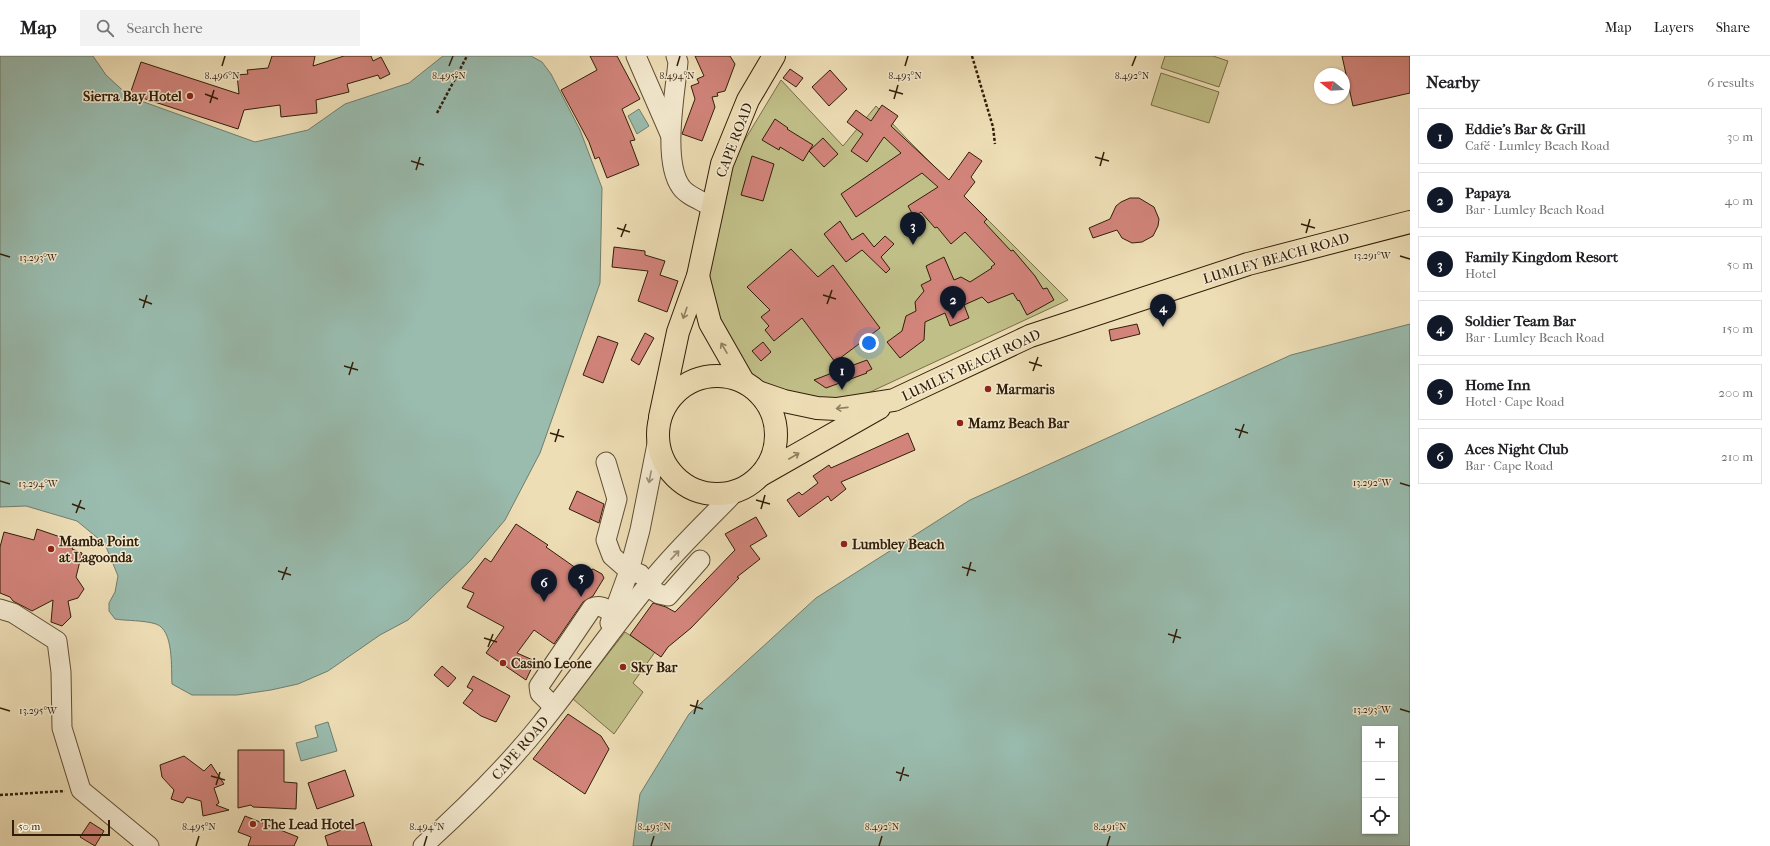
<!DOCTYPE html>
<html lang="en">
<head>
<meta charset="utf-8">
<style>
	:root { --surface:#fff; --page:#f2f2f2; --text:#202124; --muted:#757577; --line:#e0e0e0; --accent:#111827 }
	body { margin:0; font-family:"IM FELL French Canon",serif; background:var(--page); color:var(--text) }
	.controls { position:absolute; right:12px; bottom:12px; display:grid; overflow:hidden; border-radius:0px; box-shadow:0 1px 3px #0004 }
	.controls button { width:36px; height:36px; display:grid; place-items:center; padding:0; border:0; border-bottom:1px solid var(--line); background:var(--surface); color:var(--text); font:20px sans-serif }
	.compass { position:absolute; left:1314px; top:12px; width:36px; height:36px; border-radius:50%; background:var(--surface); box-shadow:0 1px 3px #0004; rotate:288deg }
	.scale { position:absolute; left:12px; bottom:10px; width:98px; box-sizing:border-box; padding-left:4px; border:2px solid #321e08; border-top:0; font-size:11px; line-height:14px; white-space:nowrap; color:#321e08; -webkit-text-stroke:3px #f4ead0; paint-order:stroke }
	.you { position:absolute; left:869px; top:287px; width:14px; height:14px; margin:-10px; border:3px solid #fff; border-radius:50%; background:#1a73e8; box-shadow:0 0 0 6px #1a73e833 }
	.badge { display:grid; place-items:center; width:26px; height:26px; border-radius:50%; background:var(--accent); color:#fff; font-size:13px; font-weight:700 }
	.pin { position:absolute; translate:-50% -33px; filter:drop-shadow(0 1px 2px #0008) }
	.pin::after { content:''; position:absolute; top:21px; width:14px; height:12px; background:inherit; clip-path:polygon(0 0,100% 0,50% 100%) }
	.list { margin:0; padding:0; list-style:none }
	h2 { display:flex; justify-content:space-between; align-items:center; height:52px; margin:0; padding:0 16px; font-size:17px }
	h2 small { font-size:13px; font-weight:400; color:var(--muted) }
	.list li { display:grid; grid-template-columns:26px 1fr auto; gap:12px; align-items:center; box-sizing:border-box; height:56px; margin:0 8px 8px; padding:0 8px; border:1px solid var(--line); border-radius:0px }
	.list b { display:block; font-size:15px; white-space:nowrap }
	.list p { margin:0; font-size:13px; white-space:nowrap; color:var(--muted) }
	.list em { font-size:13px; font-style:normal; color:var(--muted) }
	.icon { flex:none; width:22px; height:22px; fill:none; stroke:currentColor; stroke-width:2; stroke-linecap:round; stroke-linejoin:round }
	.map { position:relative; flex:none; width:1410px; height:790px; overflow:hidden }
	header { display:flex; align-items:center; gap:24px; box-sizing:border-box; height:56px; padding:0 20px; background:var(--surface); border-bottom:1px solid var(--line) }
	header strong { font-size:19px }
	nav { display:flex; gap:22px; margin-inline-start:auto; font-size:14px }
	.search { width:280px; height:36px; background:var(--page); display:flex; align-items:center; gap:10px; box-sizing:border-box; padding:0 14px; border-radius:0px; color:var(--muted); font-size:15px }
	main { display:flex }
	aside { flex:1; background:var(--surface) }
	.map>svg:first-child { display:block }
	.green { fill:#c1bf88; stroke:#7a6e48 }
	.water { fill:#99bcaf; stroke:#707d6c; fill-rule:evenodd }
	.building { fill:#d2847b; stroke:#321e08 }
	.lines { fill:none; stroke-linecap:round; stroke-linejoin:round }
	.minor-casing { stroke:#614e34; stroke-width:21 }
	.major-casing { stroke:#321e08; stroke-width:24 }
	.path { stroke:#321e08; stroke-width:2.5; stroke-dasharray:3 2; stroke-linecap:butt }
	.minor { stroke:#f4ead0; stroke-width:19 }
	.major { stroke:#eedeb6; stroke-width:22 }
	.oneway { stroke:#907e5f }
	.oneway2 { stroke:#9d8e76 }
	.ticks { fill:none; stroke:#321e08; stroke-width:1.5 }
	.poi-dot { fill:#8f2418; stroke:#f4ead0; stroke-width:1.5 }
	.labels { text-anchor:middle; stroke-width:3; stroke-linejoin:round; paint-order:stroke }
	.poi-label { font-size:14px; font-weight:bold; fill:#321e08; stroke:#f4ead0; text-anchor:start }
	.street-label { font-size:14px; fill:#321e08; stroke:#f4ead0 }
	.ticks-label { font-size:10px; text-anchor:middle; fill:#321e08; stroke:#f4ead0; stroke-width:3; stroke-linejoin:round; paint-order:stroke }
</style>
</head>
<body>
<header>
<strong>Map</strong>
<div class="search"><svg class="icon" aria-label="search" viewBox="0 0 24 24"><circle cx="10" cy="10" r="6"/><path d="M15 15l6 6"/></svg>Search here</div>
<nav><a>Map</a><a>Layers</a><a>Share</a></nav>
</header>
<main>
<div class="map">
<svg width="1410" height="790" viewBox="0 0 1410 790">
	<rect width="100%" height="100%" fill="#eedeb6"/>
	<filter id="stains"><feTurbulence type="fractalNoise" baseFrequency=".005" numOctaves="4"/><feColorMatrix values="0 0 0 0 .2 0 0 0 0 .09 0 0 0 0 .02 0 0 0 .5 -.17"/></filter>
	<radialGradient id="worn" r=".72"><stop offset=".6" stop-color="#630" stop-opacity="0"/><stop offset="1" stop-color="#630" stop-opacity=".3"/></radialGradient>
	<g class="green">
		<path d="M1165 0H1213L1228 5 1219 31 1161 12Z"/>
		<path d="M1161 17 1219 36 1209 67 1151 49Z"/>
		<path d="M781 24 843 90 876 50 907 83 1068 244 825 357 750 326 711 262 705 199 726 115Z"/>
		<path d="M625 576 655 596 633 627 643 636 614 678 573 643Z"/>
	</g>
	<g class="water">
		<path d="M0 0H93L106 19 130 41 255 86 308 74 345 48 409 27 443 0H531L542 6 551 18 580 74 602 132 600 227 540 397 505 464 471 504 408 564 380 579 328 615 298 628 271 634 237 639H192L172 628C171 612 174 574 156 568 143 564 128 565 115 563L109 555V547L115 536 118 520 105 488 77 465 26 450 0 451Z"/>
		<path d="M639 53 649 70 637 78 628 60Z"/>
		<path d="M1410 268V790H633L640 738 689 658 816 542 970 444 1291 299ZM1365 673H1395V775H1365Z"/>
		<path d="M328 666 337 695 301 705 296 687 318 681 315 670Z"/>
	</g>
	<g class="building">
		<path d="M272 0H315L313 10 344 0H371L373 5 381 1 390 18 380 23 378 19 347 28 349 36 316 44 317 57 281 61 280 49 244 54 238 73 130 38 141 6 239 38 237 19 248 18 247 14 268 12Z"/>
		<path d="M590 0H617L640 43 622 53 635 84 630 85 639 109 607 122 599 101 595 103 589 86 561 34 597 14Z"/>
		<path d="M695 0H730L735 8 725 35 717 37 718 40 712 41 715 51 702 85 682 78 695 43 691 30 699 27 697 23 704 20Z"/>
		<path d="M1342 0H1410V37L1353 50Z"/>
		<path d="M790 13 803 22 796 31 783 22Z"/>
		<path d="M830 14 847 33 829 50 812 31Z"/>
		<path d="M882 49 898 60 891 70 949 124 969 96 982 105 971 121 975 126 964 140 987 163 984 166 1011 195 1013 194 1035 220 1043 233 1047 232 1054 244 1027 259 1019 244 1018 245 1013 237 988 247 982 241 964 249 969 262 950 270 945 257 925 266 924 284 900 302 887 286 902 275 906 260 916 255 915 246 924 235 921 229 931 224 926 210 944 201 954 224 961 221 970 226 992 212 991 211 995 208 965 176 951 188 937 171 935 172 921 156 914 161 908 150 938 131 922 117 856 161 841 138 901 97 884 81 867 106 851 95 863 78 847 66 856 54 871 65Z"/>
		<path d="M775 63 788 72 787 73 813 89 809 95 823 82 838 98 824 111 809 95 803 105 780 91 779 94 762 84Z"/>
		<path d="M752 100 774 108 763 145 741 139Z"/>
		<path d="M1130 142H1139L1154 151 1159 163 1158 170 1153 180 1142 186 1132 187 1122 182 1117 174 1093 182 1089 172 1110 163 1116 150 1121 146Z"/>
		<path d="M840 165 852 184 863 177 874 191 885 180 894 188 881 201 890 213 886 217 862 194 846 206 824 178Z"/>
		<path d="M614 191 645 195V199L665 205 660 219 678 225 667 256 638 245 648 215 612 211Z"/>
		<path d="M791 193 818 221 833 209 880 272 835 306 802 262 774 285 765 274 769 270 761 261 770 254 747 231Z"/>
		<path d="M1137 268 1140 278 1111 285 1109 274Z"/>
		<path d="M645 277 654 282 639 309 631 304Z"/>
		<path d="M598 280 618 287 603 327 583 319Z"/>
		<path d="M763 286 771 296 761 305 752 295Z"/>
		<path d="M867 304 872 313 866 316 867 317 826 332 814 324 832 317 842 316 840 314Z"/>
		<path d="M908 377 915 394 841 426 846 433 831 445 828 440 799 461 787 444 799 436 802 439 818 427 813 420 829 409 831 412Z"/>
		<path d="M577 435 604 448 599 467 569 453Z"/>
		<path d="M756 461 767 480 750 490 760 503 737 521 739 522 691 572 668 591 661 601 630 579 653 547 666 551 675 556 735 494 725 478Z"/>
		<path d="M516 468 548 489 546 491 583 517 593 513 602 518 604 522 593 540 583 546 554 588 534 574 517 597 535 605 526 624 486 597 504 571 467 551 474 537 462 532 485 502 491 506Z"/>
		<path d="M37 473 75 486 72 493 82 497 76 521 84 533 78 542 68 545 71 561 62 570 51 566 53 544 32 555 13 545 10 541 0 537V491L4 476 34 484Z"/>
		<path d="M442 610 456 622 448 631 434 619Z"/>
		<path d="M473 620 510 640 496 666 481 660 463 647 473 634 467 631Z"/>
		<path d="M568 658 601 680 609 693 585 738 533 703Z"/>
		<path d="M238 694H284V726L297 727 296 753 253 751 251 749 238 752Z"/>
		<path d="M184 700 204 715 211 708 224 728 214 732 219 747 216 749 229 754 203 760 201 745 187 741 183 747 171 743 174 734 162 721 160 709Z"/>
		<path d="M345 714 354 740 317 753 308 727Z"/>
		<path d="M245 760 298 781 294 790H248L251 781 238 776Z"/>
		<path d="M90 766 104 775 95 790 80 781Z"/>
		<path d="M364 766 372 790H328L325 780Z"/>
	</g>
	<g class="lines">
		<g class="minor-casing">
			<g id="minor">
				<path d="M636 0 670 78"/>
				<path d="M676 0 678 6C675 38 662 105 681 131 687 140 703 145 712 151"/>
				<path d="M606 406 617 443 606 484 612 500 629 515 640 518"/>
				<path d="M647 530 659 538 668 540 700 504"/>
				<path d="M0 553 13 557 57 585 61 616 62 672 81 734 149 790"/>
				<path d="M610 567 629 515 640 474 658 383"/>
				<path d="M554 651 540 637 539 630 592 552C601 548 606 553 614 558"/>
				<path d="M423 790C465 752 505 713 541 668 579 621 613 571 652 524 677 493 707 465 735 436"/>
			</g>
		</g>
		<g class="major-casing">
			<g id="major">
				<path d="M698 220 710 267 743 325"/>
				<circle cx="717" cy="379" r="59"/>
				<path d="M758 336 784 345 817 352 836 353 894 344 1030 280 1248 208 1410 166"/>
				<path d="M660 361 678 276 698 220 722 108 748 44 774 0"/>
				<path d="M761 419 879 352"/>
			</g>
		</g>
		<g class="path">
			<path d="M972 0 993 71 995 88"/>
			<path d="M437 57 467 0"/>
			<path d="M0 739 65 735"/>
		</g>
		<use href="#minor" class="minor"/>
		<use href="#major" class="major"/>
	</g>
	<defs><path id="oneway-shaft" d="M-6 0H5M1.5-3L5.5 0L1.5 3" fill="none" stroke-width="1.6" stroke-linecap="round" stroke-linejoin="round"/></defs>
	<g class="oneway">
		<use href="#oneway-shaft" transform="translate(685 257) rotate(109)"/>
		<use href="#oneway-shaft" transform="translate(724 292) rotate(-120)"/>
		<use href="#oneway-shaft" transform="translate(842 352) rotate(174)"/>
		<use href="#oneway-shaft" transform="translate(794 400) rotate(-30)"/>
	</g>
	<g class="oneway2">
		<use href="#oneway-shaft" transform="translate(650 421) rotate(101)"/>
		<use href="#oneway-shaft" transform="translate(675 499) rotate(-47)"/>
	</g>
	<path class="ticks" d="M222 10 225 0M449 10 453 0M677 10 680 0M905 10 908 0M1132 10 1136 0M889 34 903 38M205 38 218 43M894 43 898 29M210 47 214 34M1095 101 1109 105M411 105 424 109M1100 110 1104 96M416 114 420 101M1301 168 1315 172M617 172 630 176M1306 177 1310 163M621 181 626 168M0 198 10 201M1400 200 1410 203M823 239 836 243M139 243 152 248M827 248 832 234M143 252 147 239M1029 306 1042 310M344 310 358 314M1033 315 1038 301M349 319 353 306M1235 373 1248 377M550 377 564 381M1239 382 1244 368M555 386 559 373M0 425 10 428M1400 427 1410 430M756 444 770 448M72 448 85 453M761 453 765 439M76 457 81 444M962 511 976 515M278 515 291 519M967 520 971 506M282 524 287 511M1168 578 1181 582M484 582 497 586M1173 587 1177 573M488 591 493 578M690 649 703 653M0 652 10 655M1400 653 1410 656M694 658 698 644M896 716 909 720M211 720 225 724M900 725 904 711M216 729 220 716M196 790 199 780M424 790 427 780M651 790 654 780M879 790 882 780M1107 790 1110 780"/>
	<g class="poi-dot">
		<circle cx="190" cy="40" r="4"/>
		<circle cx="988" cy="333" r="4"/>
		<circle cx="960" cy="367" r="4"/>
		<circle cx="844" cy="488" r="4"/>
		<circle cx="51" cy="493" r="4"/>
		<circle cx="503" cy="607" r="4"/>
		<circle cx="623" cy="611" r="4"/>
		<circle cx="253" cy="768" r="4"/>
	</g>
	<g class="labels">
		<g class="poi-label">
			<text x="182" y="45" text-anchor="end">Sierra Bay Hotel</text>
			<text x="996" y="338">Marmaris</text>
			<text x="968" y="372">Mamz Beach Bar</text>
			<text x="59" y="490">Mamba Point<tspan x="59" dy="16">at Lagoonda</tspan></text>
			<text x="852" y="493">Lumbley Beach</text>
			<text x="511" y="612">Casino Leone</text>
			<text x="631" y="616">Sky Bar</text>
			<text x="261" y="773">The Lead Hotel</text>
		</g>
		<g class="street-label">
			<text transform="translate(734 84) rotate(-69)" y="5">CAPE ROAD</text>
			<text transform="translate(1276 202) rotate(-16)" y="5">LUMLEY BEACH ROAD</text>
			<text transform="translate(971 309) rotate(-25)" y="5">LUMLEY BEACH ROAD</text>
			<text transform="translate(520 692) rotate(-49)" y="5">CAPE ROAD</text>
		</g>
	</g>
	<g class="ticks-label">
		<text x="222" y="23">8.496°N</text>
		<text x="449" y="23">8.495°N</text>
		<text x="677" y="23">8.494°N</text>
		<text x="905" y="23">8.493°N</text>
		<text x="1132" y="23">8.492°N</text>
		<text x="1372" y="203">13.291°W</text>
		<text x="38" y="205">13.293°W</text>
		<text x="1372" y="430">13.292°W</text>
		<text x="38" y="431">13.294°W</text>
		<text x="1372" y="657">13.293°W</text>
		<text x="38" y="658">13.295°W</text>
		<text x="199" y="774">8.495°N</text>
		<text x="427" y="774">8.494°N</text>
		<text x="654" y="774">8.493°N</text>
		<text x="882" y="774">8.492°N</text>
		<text x="1110" y="774">8.491°N</text>
	</g>
	<rect width="100%" height="100%" filter="url(#stains)"/>
	<rect width="100%" height="100%" fill="url(#worn)"/>
</svg>
<div class="controls">
<button>+</button>
<button>−</button>
<button><svg class="icon" aria-label="locate" viewBox="0 0 24 24"><circle cx="12" cy="12" r="6"/><path d="M12 2v4M12 18v4M2 12h4M18 12h4"/></svg></button>
</div>
<svg class="compass" viewBox="-18 -18 36 36"><path d="M0-13l5 13h-10z" fill="#e53935"/><path d="M0 13l5-13h-10z" fill="#757577"/></svg>
<div class="scale">50 m</div>
<div class="you"></div>
<div class="pin badge" style="left:842px;top:334px">1</div>
<div class="pin badge" style="left:953px;top:263px">2</div>
<div class="pin badge" style="left:913px;top:189px">3</div>
<div class="pin badge" style="left:1163px;top:271px">4</div>
<div class="pin badge" style="left:581px;top:541px">5</div>
<div class="pin badge" style="left:544px;top:546px">6</div>
</div>
<aside>
<h2>Nearby<small>6 results</small></h2>
<ul class="list">
<li><span class="badge">1</span><div><b>Eddie’s Bar &amp; Grill</b><p>Café · Lumley Beach Road</p></div><em>30 m</em></li>
<li><span class="badge">2</span><div><b>Papaya</b><p>Bar · Lumley Beach Road</p></div><em>40 m</em></li>
<li><span class="badge">3</span><div><b>Family Kingdom Resort</b><p>Hotel</p></div><em>50 m</em></li>
<li><span class="badge">4</span><div><b>Soldier Team Bar</b><p>Bar · Lumley Beach Road</p></div><em>150 m</em></li>
<li><span class="badge">5</span><div><b>Home Inn</b><p>Hotel · Cape Road</p></div><em>200 m</em></li>
<li><span class="badge">6</span><div><b>Aces Night Club</b><p>Bar · Cape Road</p></div><em>210 m</em></li>
</ul>
</aside>
</main>
</body>
</html>
